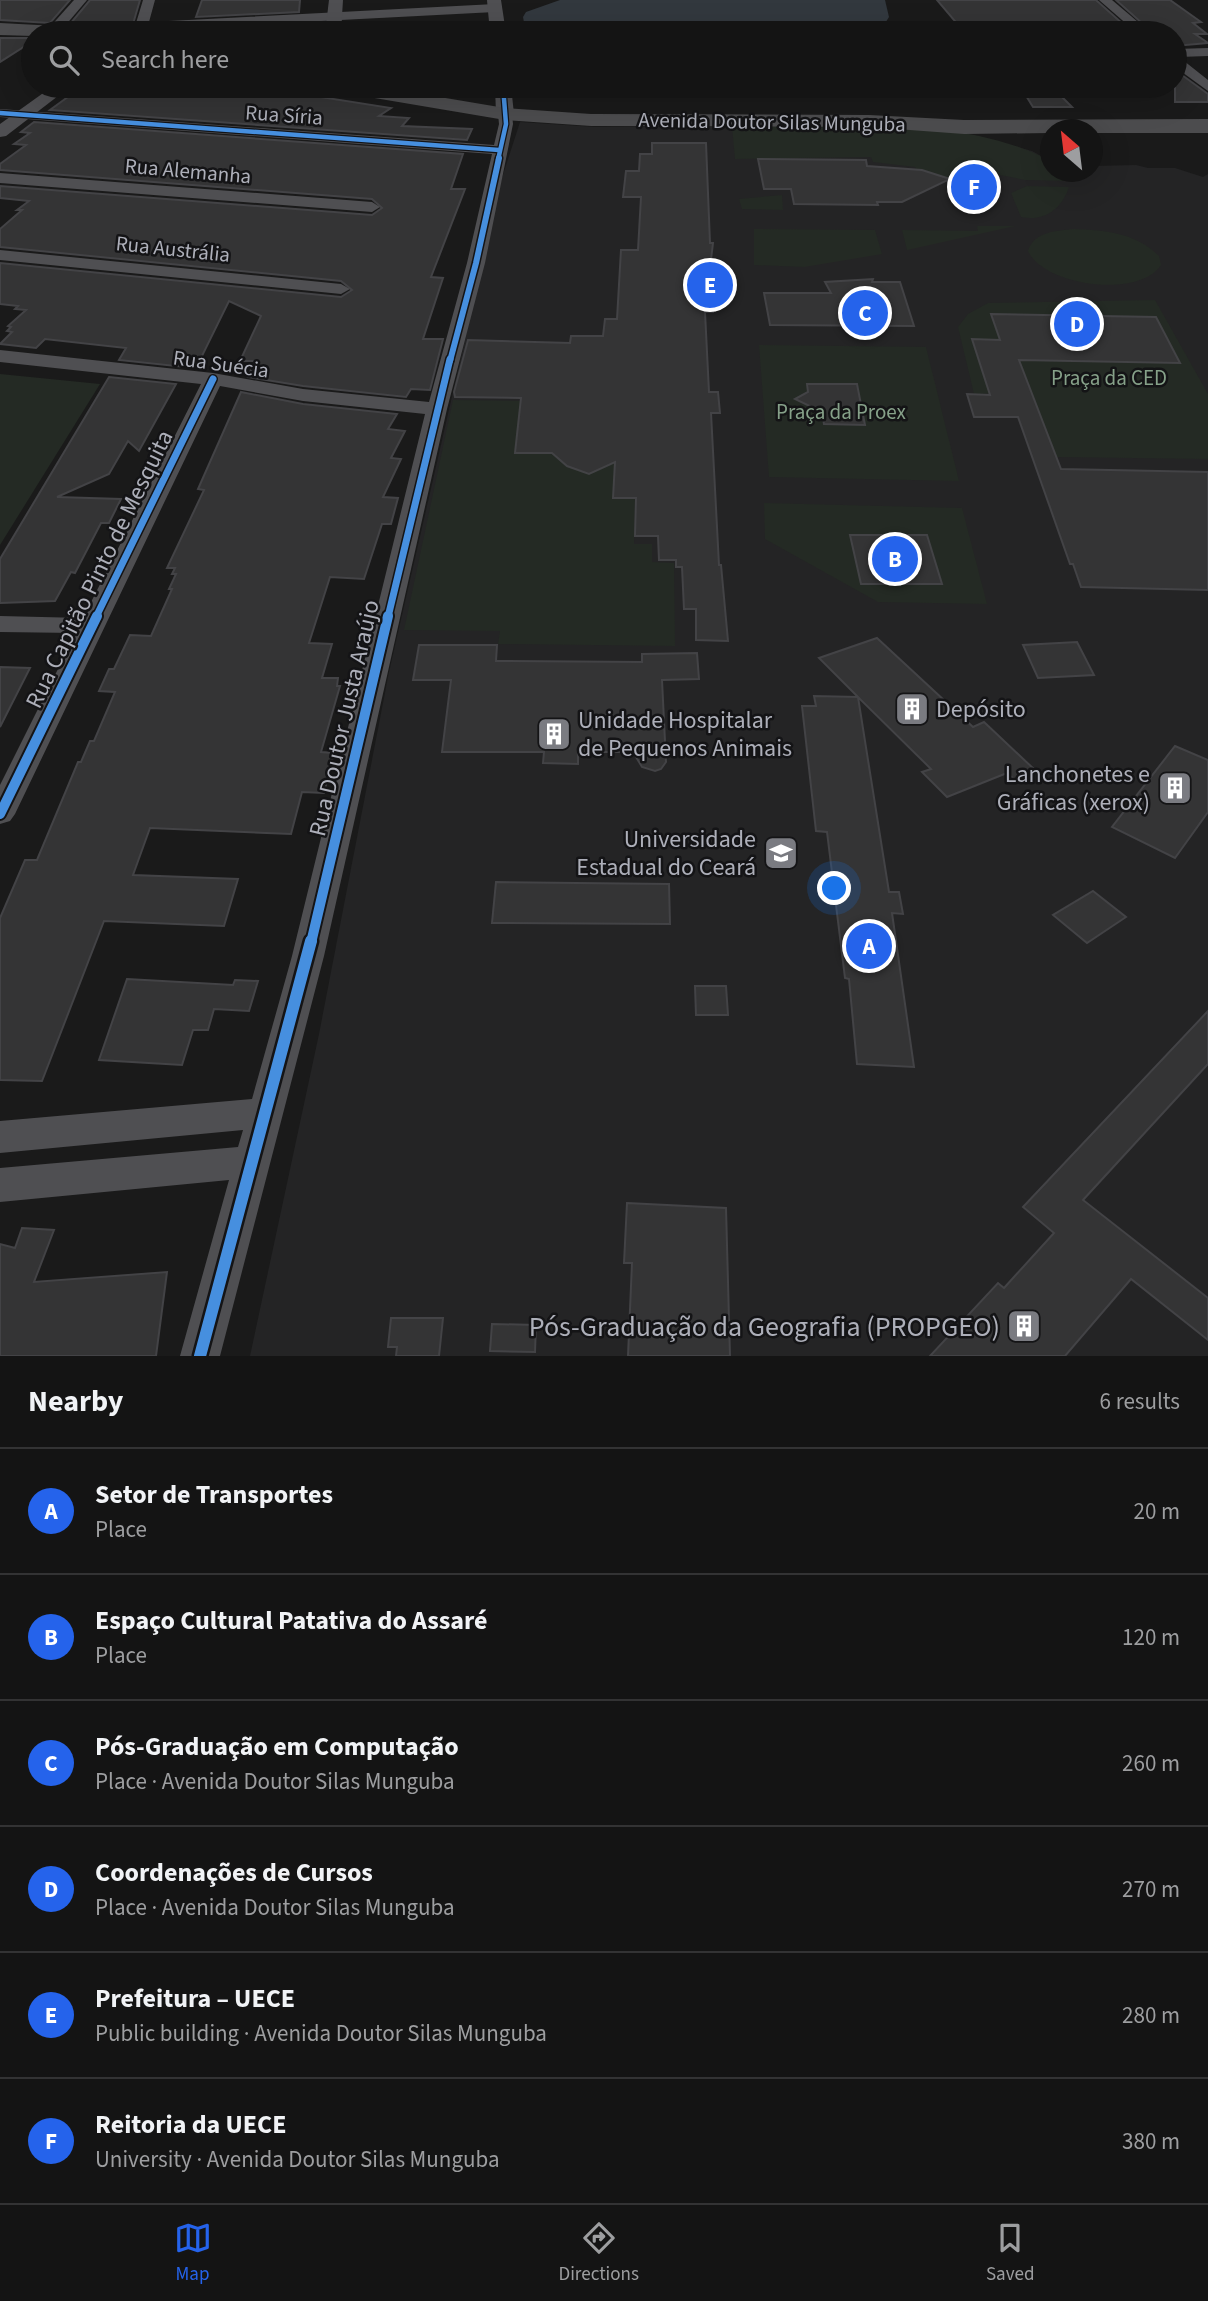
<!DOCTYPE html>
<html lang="en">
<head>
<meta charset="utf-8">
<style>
	:root { --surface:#141414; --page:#212122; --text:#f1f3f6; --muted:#9d9ea0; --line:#333334; --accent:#2563eb }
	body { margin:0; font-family:"Source Sans 3",sans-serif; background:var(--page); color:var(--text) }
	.compass { position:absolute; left:1040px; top:119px; width:63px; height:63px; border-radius:50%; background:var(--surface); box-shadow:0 7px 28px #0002; rotate:332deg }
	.you { position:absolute; left:835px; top:889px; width:24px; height:24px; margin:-18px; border:5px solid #fff; border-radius:50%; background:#1a73e8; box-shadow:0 0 0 10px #1a73e833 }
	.badge { display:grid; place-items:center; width:46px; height:46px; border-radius:50%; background:var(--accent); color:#fff; font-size:23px; font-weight:700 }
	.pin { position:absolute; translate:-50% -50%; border:4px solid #fff; box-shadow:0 2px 7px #0006 }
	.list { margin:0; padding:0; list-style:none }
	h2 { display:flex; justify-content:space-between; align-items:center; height:91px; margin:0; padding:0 28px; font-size:30px }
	h2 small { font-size:23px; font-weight:400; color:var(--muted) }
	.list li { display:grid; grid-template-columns:46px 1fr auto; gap:21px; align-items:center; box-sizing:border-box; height:126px; padding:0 28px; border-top:2px solid var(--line) }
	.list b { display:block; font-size:26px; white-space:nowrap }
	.list p { margin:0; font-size:23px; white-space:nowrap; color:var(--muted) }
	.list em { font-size:23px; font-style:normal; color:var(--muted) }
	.icon { flex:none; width:38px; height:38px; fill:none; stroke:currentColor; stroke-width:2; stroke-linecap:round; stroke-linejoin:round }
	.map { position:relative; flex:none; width:1208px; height:1356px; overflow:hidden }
	.search { position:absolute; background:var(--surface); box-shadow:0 7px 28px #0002; left:21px; right:21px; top:21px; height:77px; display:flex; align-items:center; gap:18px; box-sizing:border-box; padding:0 24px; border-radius:38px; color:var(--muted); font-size:26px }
	.sheet { height:847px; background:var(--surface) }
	nav { display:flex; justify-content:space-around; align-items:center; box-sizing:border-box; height:98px; border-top:2px solid var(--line); background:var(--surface); font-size:19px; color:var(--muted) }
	nav a { display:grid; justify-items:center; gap:4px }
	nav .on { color:var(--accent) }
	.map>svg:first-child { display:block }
	.built { fill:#242425 }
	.green { fill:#242a24 }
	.water { fill:#32383e }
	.building { fill:#343435; stroke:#434346; stroke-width:2 }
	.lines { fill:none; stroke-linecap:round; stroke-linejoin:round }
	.minor { fill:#4f4f52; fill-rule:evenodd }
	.tertiary { fill:#4f4f52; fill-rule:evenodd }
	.primary { fill:#4c4c4e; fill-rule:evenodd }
	.cycleway-far4-casing { stroke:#141416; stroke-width:7 }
	.cycleway-far3-casing { stroke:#141416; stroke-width:9 }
	.cycleway-far2-casing { stroke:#141416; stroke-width:10 }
	.cycleway-far1-casing { stroke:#141416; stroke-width:14 }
	.cycleway-casing { stroke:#141416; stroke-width:17 }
	.cycleway-far4 { stroke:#468fdf; stroke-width:4.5 }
	.cycleway-far3 { stroke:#468fdf; stroke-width:6 }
	.cycleway-far2 { stroke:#468fdf; stroke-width:7 }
	.cycleway-far1 { stroke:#468fdf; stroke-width:10 }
	.cycleway { stroke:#468fdf; stroke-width:12 }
	.labels { text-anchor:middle; stroke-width:5; stroke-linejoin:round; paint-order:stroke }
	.far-street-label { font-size:21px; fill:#adafb9; stroke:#141416 }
	.far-park-label { font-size:21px; fill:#86a189; stroke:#141416 }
	.street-label { font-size:24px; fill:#adafb9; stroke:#141416 }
	.poi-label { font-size:24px; fill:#adafb9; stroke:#141416; text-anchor:start }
	.near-poi-label { font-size:28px; fill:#adafb9; stroke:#141416; text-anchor:end }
</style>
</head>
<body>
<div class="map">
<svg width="1208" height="1356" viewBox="0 0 1208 1356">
	<rect width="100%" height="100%" fill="#1a1a1a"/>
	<path class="built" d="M520 122 595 127H853L972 135 1032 151 1050 161V172H1092L1093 166 1136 165 1148 168H1175L1203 177 1208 174V1356H250L319 1034 389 672 502 178Z"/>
	<g class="green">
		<path d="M732 127C828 126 965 114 1050 161V172H1064L1068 181 1025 180 995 174 983 175 971 182H958L918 171 915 167 873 162 871 157 735 159Z"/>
		<path d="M1027 186 1069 187C1062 209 1044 222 1021 217L1011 193Z"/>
		<path d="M782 195 783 210 742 209 739 199Z"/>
		<path d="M977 226H1015L907 250 902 230 978 231Z"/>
		<path d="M754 229 875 230 882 254 804 267 754 265Z"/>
		<path d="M1074 229C1105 230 1136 233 1159 256L1161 265C1139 299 1044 286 1028 251 1034 231 1057 231 1074 229Z"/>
		<path d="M1155 300 1208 394V459L1056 457 1032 397 1007 393 974 394 958 327 968 314 988 303Z"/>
		<path d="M759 345 926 347 959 481 769 477Z"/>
		<path d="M0 374 100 384 0 545Z"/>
		<path d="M453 400 591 402 635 489 634 544H652V562L674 563 675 646 498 644 500 631 404 630Z"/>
		<path d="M764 503 962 508 987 604 878 602 765 539Z"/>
	</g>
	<path class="water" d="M560 0H885L889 17 879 33H526L523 17 526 12Z"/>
	<g class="building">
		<path d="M0 0H70L50 23 0 20Z"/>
		<path d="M90 0H140L133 24 80 27 70 24Z"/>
		<path d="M202 0H300L299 12 196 17Z"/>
		<path d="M937 0H1096L1133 33H965Z"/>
		<path d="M1116 0H1170L1201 22 1193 23 1207 34H1195L1208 43 1175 46V33H1153Z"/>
		<path d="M297 25 295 33H191L192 30Z"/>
		<path d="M0 38H33V41L0 62Z"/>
		<path d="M1175 70 1208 94V102H1175Z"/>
		<path d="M83 86H251L391 108 379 116 409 118 402 126 472 129 467 140 50 110Z"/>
		<path d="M1020 86H1051L1072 107H1033Z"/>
		<path d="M34 122 463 154 451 189H465L431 277 443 278 423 339H443L430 390 411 389 406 397 303 386 248 377 255 361H240L261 316 229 301 200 360 189 359 185 367 119 360 126 348 45 339 36 348 0 344 12 332 7 331 11 327 8 326 26 310 15 309 18 306 0 304V263L341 297 352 290 341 281 0 247V229L22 210H17L29 201 0 198V186L372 215 382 208 372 199 0 170V164L26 145 14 144 30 133 21 132Z"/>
		<path d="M652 143H706L710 243H713L710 268 713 312H705L709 392H718L720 413H711L719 565H721L728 641 696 640V609H684L682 567H676V560H659L658 536H635L636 498H613L615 462 589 474 567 466 552 453H515L521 398 455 397 454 392 468 340 570 343 571 336H603L605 319H617L621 250H638L641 197H623L626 171H639L640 154H652Z"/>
		<path d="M758 159 866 160 867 166 922 170 950 179 902 202H877L878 205 794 204 791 189H764Z"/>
		<path d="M873 279 872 282H900L914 326 770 325 764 293H831L825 282Z"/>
		<path d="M991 314 1156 317 1180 363 1019 360 1061 469 1208 472V590L1081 587 1073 564H1070L1018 417H974L967 394 990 395 972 339 1000 340Z"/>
		<path d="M109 377 176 384 139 451 128 441 109 474 57 497 121 499 109 523H101L75 573 71 572 55 601 0 603V559Z"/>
		<path d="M807 384H857L865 425 824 424 822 412 795 399 808 392Z"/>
		<path d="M241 392 303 404 397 414 388 429 405 431 391 458 401 459 383 497 398 498 391 524H382L364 579 330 577 309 643 332 644 322 678H338L337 686H340L321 752 334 753 324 793 302 792 291 834 150 828 133 875 238 879 224 926 104 921 42 1081 0 1080V918L25 860H37L78 762H81L90 741H94L115 692 99 691 109 669H114L130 635 151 636 172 589H169L176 574H172L175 568H167L204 490 198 489Z"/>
		<path d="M850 535H927L942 584H861Z"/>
		<path d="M877 638 973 727 984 722 1036 771 1015 780 1007 773 947 797 922 772 931 769 858 697 889 892H899L903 914 892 913 914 1067 857 1064 849 979 845 978 827 832 816 831 802 706H816L814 696 858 697 819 658Z"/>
		<path d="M1077 642 1094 675 1038 678 1023 645Z"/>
		<path d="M419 645H497L496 661 642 662V654L697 653 699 679 662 680 666 762 661 769 655 771 642 767 633 752H578V764L543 763 544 752H442L451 680H413Z"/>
		<path d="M0 667 30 668 0 727Z"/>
		<path d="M1175 746 1208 760V812L1175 858 1112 827Z"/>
		<path d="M496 882 669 884 670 924 492 923Z"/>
		<path d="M1093 891 1126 917 1087 943 1053 915Z"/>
		<path d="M127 979 233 985 235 980 258 981 249 1011 214 1009 208 1030H193L182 1065 99 1060Z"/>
		<path d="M695 986H726L728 1015H696Z"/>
		<path d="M1208 1011V1064L1083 1200 1208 1298V1340L1131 1279 1065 1356H930L998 1283 1004 1288 1054 1233 1023 1207Z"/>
		<path d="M627 1203 726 1208 730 1356H628L632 1263H624Z"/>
		<path d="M22 1228 54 1230 34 1282 167 1272 156 1356H0V1244L15 1248Z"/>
		<path d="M391 1318H443L439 1356H396L397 1347H388Z"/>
		<path d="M492 1324 536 1325 535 1352 490 1351Z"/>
	</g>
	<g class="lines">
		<g class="minor">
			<path d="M74 0H87L59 33H49V28Z"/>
			<path d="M143 0H155L149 22 495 4 501 8 495 12 146 30 145 33H133Z"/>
			<path d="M1099 0H1112L1151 33H1137Z"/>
			<path d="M1208 48V56L1179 57 1208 80V91L1175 67V49Z"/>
			<path d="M0 109 494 145 499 124 498 114 505 110 512 114 513 124 485 263 447 409 324 956 220 1356H180L229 1180 0 1202V1168L238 1147 243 1130 0 1153V1121L252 1099 292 956 425 414 303 401 220 386 15 814 10 821 0 824V785L76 633 0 632V616L83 618 201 384 0 362V350L213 373 303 389 429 402 467 263 492 154 0 117Z"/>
			<path d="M0 173 372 202 380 207 372 212 0 183Z"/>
			<path d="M0 250 341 284 350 289 341 294 0 260Z"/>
		</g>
		<g class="tertiary">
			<path d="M329 0H343L341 33H325Z"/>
			<path d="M487 0H501L506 33H490Z"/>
			<path d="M53 86H71L6 136 0 137V124Z"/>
			<path d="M495 86H511L514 114 511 118H499L496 114Z"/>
		</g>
		<g class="primary">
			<path d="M0 23 76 27 85 33H33V36L0 35Z"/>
			<path d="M329 86H374L505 108 591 114 869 115 964 120 1208 119V133H1092V130H1050V133L964 134 869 127 591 126 505 120 339 92 332 90Z"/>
		</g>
		<g class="cycleway-far4-casing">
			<g id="cycleway-far4">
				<path d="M0 113 499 150"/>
				<path d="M498 160 506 124 503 86"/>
			</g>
		</g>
		<g class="cycleway-far3-casing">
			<path id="cycleway-far3" d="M450 361 476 263 499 158"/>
		</g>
		<g class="cycleway-far2-casing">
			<g id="cycleway-far2">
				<path d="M96 617 213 379"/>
				<path d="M388 617 450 359"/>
			</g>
		</g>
		<g class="cycleway-far1-casing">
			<g id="cycleway-far1">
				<path d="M0 814 97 616"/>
				<path d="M311 943 388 616"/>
			</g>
		</g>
		<g class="cycleway-casing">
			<path id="cycleway" d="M200 1356 311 941"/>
		</g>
		<use href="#cycleway-far4" class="cycleway-far4"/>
		<use href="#cycleway-far3" class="cycleway-far3"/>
		<use href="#cycleway-far2" class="cycleway-far2"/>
		<use href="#cycleway-far1" class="cycleway-far1"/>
		<use href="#cycleway" class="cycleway"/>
	</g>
	<defs>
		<g id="building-square" transform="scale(1.75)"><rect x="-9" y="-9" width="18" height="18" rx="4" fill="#7a7b81" stroke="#141416"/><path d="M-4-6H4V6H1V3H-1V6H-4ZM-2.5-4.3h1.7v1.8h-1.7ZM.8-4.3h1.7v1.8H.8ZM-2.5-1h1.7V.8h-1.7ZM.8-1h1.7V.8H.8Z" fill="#fff"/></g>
		<g id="university-square" transform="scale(1.75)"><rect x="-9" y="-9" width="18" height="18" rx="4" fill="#7a7b81" stroke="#141416"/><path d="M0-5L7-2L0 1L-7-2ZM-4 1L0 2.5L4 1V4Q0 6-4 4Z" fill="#fff"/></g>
	</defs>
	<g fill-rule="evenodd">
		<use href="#building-square" x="912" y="709"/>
		<use href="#building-square" x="554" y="734"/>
		<use href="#building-square" x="1175" y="788"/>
		<use href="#university-square" x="781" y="853"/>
		<use href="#building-square" x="1024" y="1326"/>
	</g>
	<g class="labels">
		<g class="far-street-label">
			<text transform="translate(284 115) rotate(4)" y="7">Rua Síria</text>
			<text transform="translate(772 122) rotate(1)" y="7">Avenida Doutor Silas Munguba</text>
			<text transform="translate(188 171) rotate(5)" y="7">Rua Alemanha</text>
			<text transform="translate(173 249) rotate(6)" y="7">Rua Austrália</text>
			<text transform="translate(221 364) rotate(8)" y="7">Rua Suécia</text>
		</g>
		<g class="far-park-label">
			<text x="1109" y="385">Praça da CED</text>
			<text x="841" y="419">Praça da Proex</text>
		</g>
		<g class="street-label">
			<text transform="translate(99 569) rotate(-64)" y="8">Rua Capitão Pinto de Mesquita</text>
			<text transform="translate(344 718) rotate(-77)" y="8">Rua Doutor Justa Araújo</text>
		</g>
		<g class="poi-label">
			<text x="936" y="717">Depósito</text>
			<text x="578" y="728">Unidade Hospitalar<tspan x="578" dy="28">de Pequenos Animais</tspan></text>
			<text x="1150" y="782" text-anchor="end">Lanchonetes e<tspan x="1150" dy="28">Gráficas (xerox)</tspan></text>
			<text x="756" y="847" text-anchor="end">Universidade<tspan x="756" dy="28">Estadual do Ceará</tspan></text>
		</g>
		<g class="near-poi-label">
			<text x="1000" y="1336">Pós-Graduação da Geografia (PROPGEO)</text>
		</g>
	</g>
</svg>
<svg class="compass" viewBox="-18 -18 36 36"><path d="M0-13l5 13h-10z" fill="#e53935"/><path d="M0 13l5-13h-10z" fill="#9d9ea0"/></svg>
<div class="you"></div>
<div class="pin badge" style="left:869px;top:946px">A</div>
<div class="pin badge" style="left:895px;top:559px">B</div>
<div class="pin badge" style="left:865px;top:313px">C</div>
<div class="pin badge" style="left:1077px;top:324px">D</div>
<div class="pin badge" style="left:710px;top:285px">E</div>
<div class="pin badge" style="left:974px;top:187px">F</div>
<div class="search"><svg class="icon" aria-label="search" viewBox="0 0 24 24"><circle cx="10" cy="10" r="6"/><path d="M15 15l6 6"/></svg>Search here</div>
</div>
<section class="sheet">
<h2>Nearby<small>6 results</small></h2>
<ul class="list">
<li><span class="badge">A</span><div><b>Setor de Transportes</b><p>Place</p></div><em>20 m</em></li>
<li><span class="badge">B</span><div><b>Espaço Cultural Patativa do Assaré</b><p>Place</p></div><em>120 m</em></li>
<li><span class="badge">C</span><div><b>Pós-Graduação em Computação</b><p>Place · Avenida Doutor Silas Munguba</p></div><em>260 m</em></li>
<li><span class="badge">D</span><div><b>Coordenações de Cursos</b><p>Place · Avenida Doutor Silas Munguba</p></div><em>270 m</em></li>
<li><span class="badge">E</span><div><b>Prefeitura – UECE</b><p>Public building · Avenida Doutor Silas Munguba</p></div><em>280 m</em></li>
<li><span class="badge">F</span><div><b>Reitoria da UECE</b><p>University · Avenida Doutor Silas Munguba</p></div><em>380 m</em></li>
</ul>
</section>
<nav>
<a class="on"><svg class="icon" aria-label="map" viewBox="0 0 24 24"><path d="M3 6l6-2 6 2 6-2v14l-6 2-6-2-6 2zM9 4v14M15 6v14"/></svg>Map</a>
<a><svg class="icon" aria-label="directions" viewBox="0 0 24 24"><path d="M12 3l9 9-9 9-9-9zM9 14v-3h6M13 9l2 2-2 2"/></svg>Directions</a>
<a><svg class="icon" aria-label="saved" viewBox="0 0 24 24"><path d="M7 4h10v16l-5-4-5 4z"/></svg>Saved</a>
</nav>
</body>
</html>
